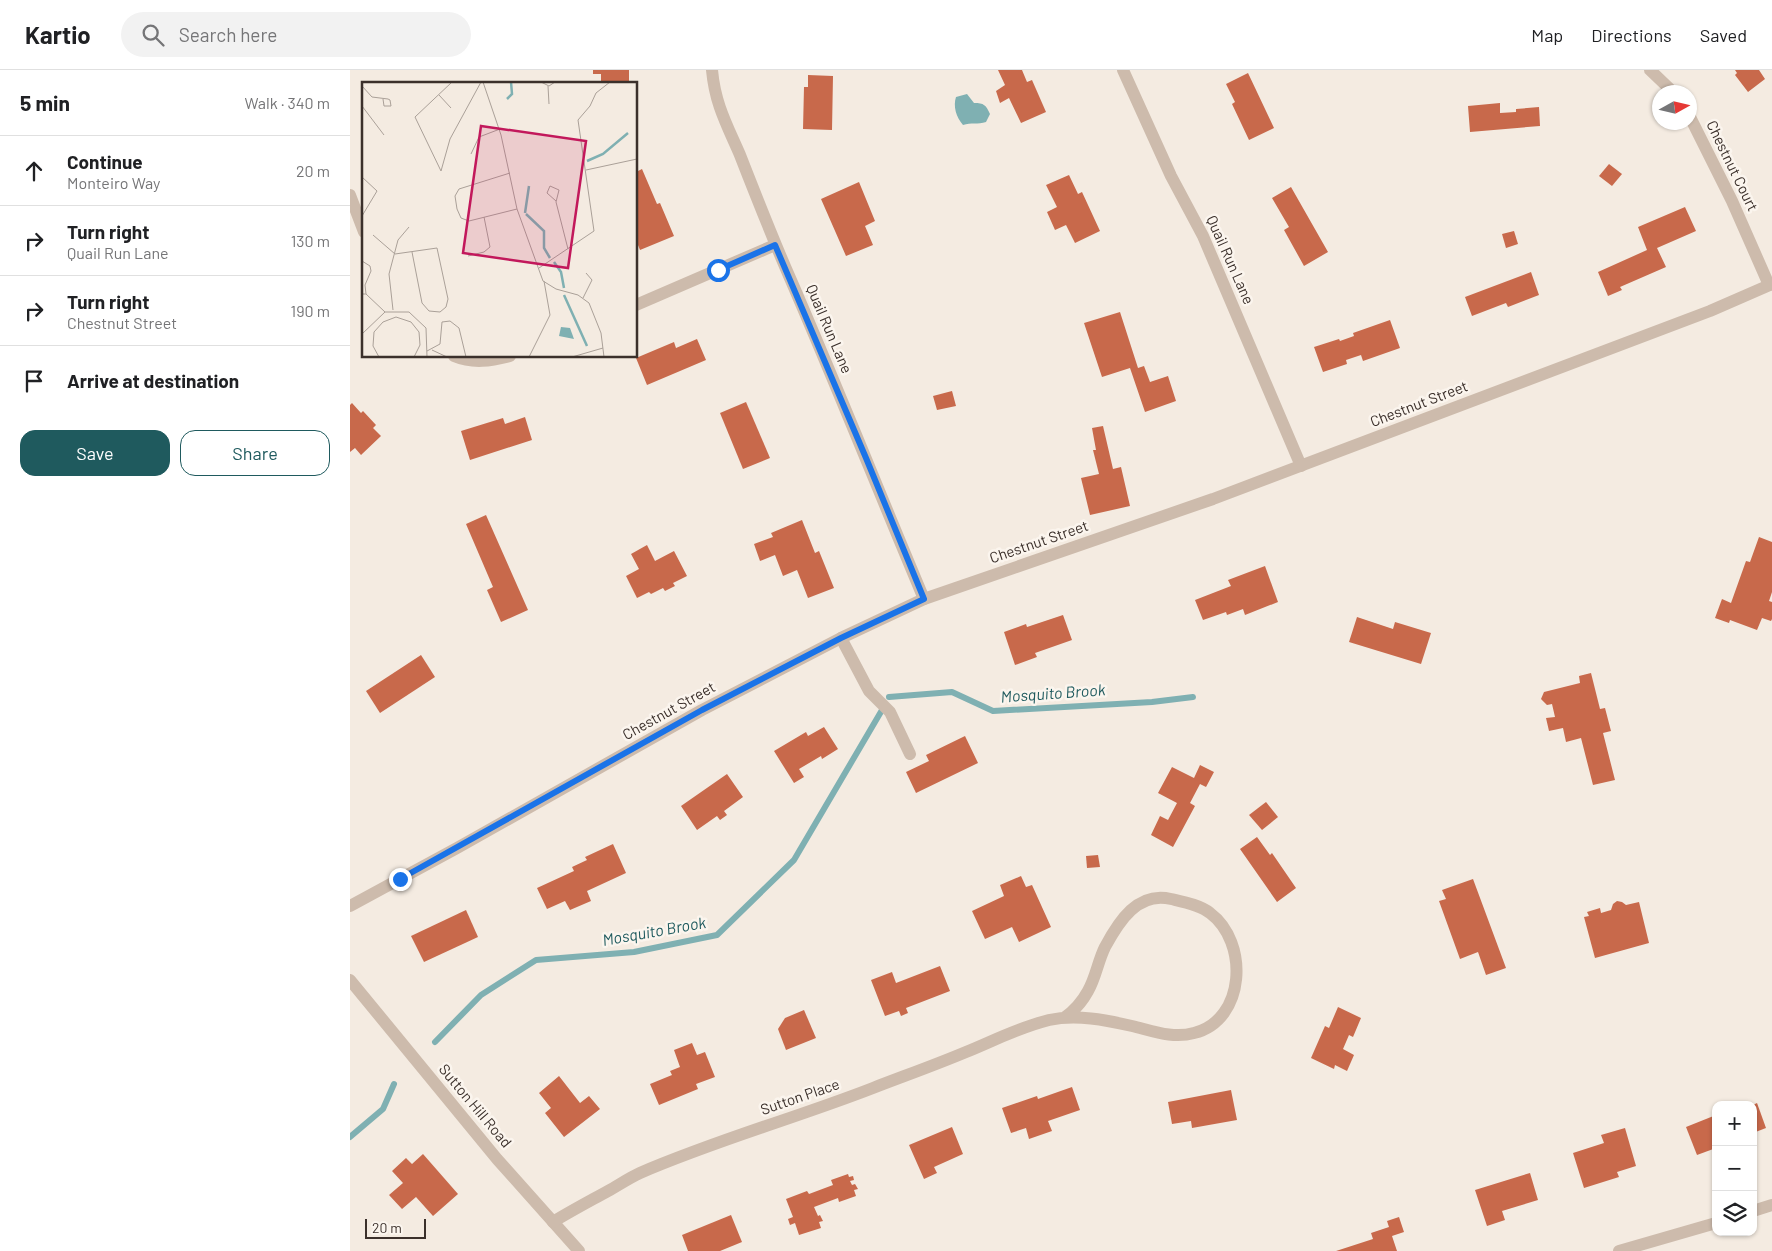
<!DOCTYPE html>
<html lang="en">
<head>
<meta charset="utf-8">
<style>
	:root { --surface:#fff; --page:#f2f2f2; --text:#202124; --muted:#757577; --line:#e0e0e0; --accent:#1f5a5e }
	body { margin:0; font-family:Barlow,sans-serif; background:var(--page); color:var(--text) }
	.controls { position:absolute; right:15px; bottom:15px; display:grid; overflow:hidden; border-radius:10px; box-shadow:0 1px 4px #0004 }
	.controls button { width:45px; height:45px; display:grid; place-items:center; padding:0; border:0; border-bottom:1px solid var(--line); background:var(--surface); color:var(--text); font:25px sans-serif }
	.compass { position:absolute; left:1302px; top:15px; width:45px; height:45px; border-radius:50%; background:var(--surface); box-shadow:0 1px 4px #0004; rotate:82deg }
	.scale { position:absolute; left:15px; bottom:12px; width:61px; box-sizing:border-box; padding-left:5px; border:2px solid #3b302b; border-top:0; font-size:14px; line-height:18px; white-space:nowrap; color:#3b302b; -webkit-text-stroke:4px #fbf5ee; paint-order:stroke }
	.stop { position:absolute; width:15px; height:15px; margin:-11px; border:4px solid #1a73e8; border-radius:50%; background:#fff }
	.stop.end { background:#1a73e8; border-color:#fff; box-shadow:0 1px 5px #0008 }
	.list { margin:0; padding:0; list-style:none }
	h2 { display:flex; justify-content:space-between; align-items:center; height:65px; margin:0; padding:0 20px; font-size:21px }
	h2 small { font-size:16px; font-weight:400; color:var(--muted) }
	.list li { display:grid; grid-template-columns:32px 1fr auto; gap:15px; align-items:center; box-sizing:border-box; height:70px; padding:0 20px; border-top:1px solid var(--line) }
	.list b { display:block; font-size:19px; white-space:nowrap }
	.list p { margin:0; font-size:16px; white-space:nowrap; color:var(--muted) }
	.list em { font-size:16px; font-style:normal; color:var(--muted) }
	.actions { display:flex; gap:10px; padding:15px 20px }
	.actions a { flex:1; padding:11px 0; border:1px solid var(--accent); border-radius:15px; text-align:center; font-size:18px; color:var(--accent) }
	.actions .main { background:var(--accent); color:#fff }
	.icon { flex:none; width:28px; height:28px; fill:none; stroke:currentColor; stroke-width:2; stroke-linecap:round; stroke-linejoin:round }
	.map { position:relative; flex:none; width:1422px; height:1181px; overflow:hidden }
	header { display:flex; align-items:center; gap:30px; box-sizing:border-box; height:70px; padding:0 25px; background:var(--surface); border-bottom:1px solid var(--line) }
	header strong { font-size:24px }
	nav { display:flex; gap:28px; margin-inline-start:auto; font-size:18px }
	.search { width:350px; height:45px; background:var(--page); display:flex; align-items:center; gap:12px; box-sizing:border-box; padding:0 18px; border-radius:28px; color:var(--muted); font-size:19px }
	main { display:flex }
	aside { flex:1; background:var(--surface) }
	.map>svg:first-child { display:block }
	.water { fill:#7fb0b2 }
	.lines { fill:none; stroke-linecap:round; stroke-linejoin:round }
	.stream { stroke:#7fb0b2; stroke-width:6 }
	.building { fill:#c8694b }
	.minor { stroke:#cdbbac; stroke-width:12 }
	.route { stroke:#1a73e8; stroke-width:6 }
	.labels { text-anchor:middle; stroke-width:5; stroke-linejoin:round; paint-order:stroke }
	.street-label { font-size:15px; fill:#3b302b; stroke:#fbf5ee }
	.water-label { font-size:16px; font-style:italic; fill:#1f5a5e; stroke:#fbf5ee }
	.inset-river { fill:none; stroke:#7fb0b2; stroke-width:2.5 }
	.inset-road { fill:none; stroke:#aaa098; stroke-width:1 }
	.view { fill:#c2185b; fill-opacity:0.15; stroke:#c2185b; stroke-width:2.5 }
	.inset-edge { fill:none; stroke:#3b302b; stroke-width:2.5 }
</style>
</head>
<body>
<header>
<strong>Kartio</strong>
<div class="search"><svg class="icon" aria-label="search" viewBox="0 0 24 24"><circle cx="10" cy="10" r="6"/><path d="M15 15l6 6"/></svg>Search here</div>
<nav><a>Map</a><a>Directions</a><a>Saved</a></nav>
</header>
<main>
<aside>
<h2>5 min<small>Walk · 340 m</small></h2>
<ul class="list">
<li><svg class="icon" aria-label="ahead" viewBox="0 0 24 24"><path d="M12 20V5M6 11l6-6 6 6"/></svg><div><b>Continue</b><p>Monteiro Way</p></div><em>20 m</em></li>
<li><svg class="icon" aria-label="right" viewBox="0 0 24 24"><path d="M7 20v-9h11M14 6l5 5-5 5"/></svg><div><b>Turn right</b><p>Quail Run Lane</p></div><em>130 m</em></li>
<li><svg class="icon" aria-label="right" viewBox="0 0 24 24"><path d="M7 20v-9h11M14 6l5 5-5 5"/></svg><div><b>Turn right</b><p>Chestnut Street</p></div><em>190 m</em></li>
<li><svg class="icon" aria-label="arrive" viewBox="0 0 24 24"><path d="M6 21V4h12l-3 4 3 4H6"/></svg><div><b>Arrive at destination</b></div></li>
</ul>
<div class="actions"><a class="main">Save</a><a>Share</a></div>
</aside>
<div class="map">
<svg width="1422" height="1181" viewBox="0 0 1422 1181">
	<rect width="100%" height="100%" fill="#f4ebe1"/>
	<path class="water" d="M617 24 624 33C634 33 636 35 640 44L636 52C628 55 621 52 613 55 606 47 603 36 606 27Z"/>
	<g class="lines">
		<g class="stream">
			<path d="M539 627 602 622 643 641 802 632 843 627"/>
			<path d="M85 972 131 925 186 890 284 882 367 865 444 790 532 640"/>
			<path d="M0 1067 33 1039 44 1014"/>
		</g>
	</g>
	<g class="building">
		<path d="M243 0H279V14H251V4H243Z"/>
		<path d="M648 0H672L677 12 682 10 696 42 671 53 659 28 650 33 646 21 655 15Z"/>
		<path d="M1385 0H1409L1415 9 1398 22 1385 5 1387 3Z"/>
		<path d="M898 3 924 58 899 70 882 34 885 32 876 14Z"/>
		<path d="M458 5 483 6 482 60 453 59 454 17H458Z"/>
		<path d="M1150 33V43L1166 42V39L1189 37 1190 56 1120 62 1118 36Z"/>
		<path d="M1259 94 1272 104 1262 116 1249 106Z"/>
		<path d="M292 99 307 134 310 133 324 166 290 180 286 170V102Z"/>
		<path d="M719 105 728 124 732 122 750 161 725 173 716 155 705 160 697 142 707 137 696 115Z"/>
		<path d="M509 112 525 151 515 156 523 175 496 186 471 129Z"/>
		<path d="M941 117 978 182 954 196 934 160 939 157 922 128Z"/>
		<path d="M1335 137 1346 161 1307 178 1316 197 1270 217 1272 220 1258 226 1248 202 1297 180 1288 157Z"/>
		<path d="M1164 161 1168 174 1156 178 1152 164Z"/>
		<path d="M1181 202 1189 225 1158 237 1156 233 1122 246 1115 227Z"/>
		<path d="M770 242 788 298 794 296 800 312 818 306 826 331 795 342 780 298 752 307 734 253Z"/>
		<path d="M1040 250 1050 278 1013 291 1011 285 996 290 997 294 973 302 964 277 989 269 990 271 1004 266 1003 263Z"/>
		<path d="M347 269 356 290 297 315 286 288 324 272 326 278Z"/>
		<path d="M602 321 606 336 587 340 583 326Z"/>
		<path d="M396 332 420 388 393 399 370 343Z"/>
		<path d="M2 333 11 343 13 341 26 355 23 358 31 366 11 385 5 378 0 382V335Z"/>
		<path d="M175 347 182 370 120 390 111 361 153 348 155 354Z"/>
		<path d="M753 356 763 399 771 397 780 436 740 445 731 408 749 404 743 380H746L742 358Z"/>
		<path d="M136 445 178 540 151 552 137 520 143 517 116 454Z"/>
		<path d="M452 450 465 483 469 481 484 518 458 528 447 500 433 506 425 485 410 491 404 474 423 467 421 463Z"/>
		<path d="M1409 467 1422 472V522L1419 531 1422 532V549L1421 551 1412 548 1407 560 1380 550 1379 553 1365 548 1372 529 1381 533 1396 491 1400 492Z"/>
		<path d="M297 475 305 491 324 481 337 506 323 513 325 516 315 521 313 518 301 524 299 522 287 528 276 506 289 499 281 484Z"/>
		<path d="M915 496 928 532 895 545 893 539 877 545 876 542 853 550 845 530 881 516 878 510Z"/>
		<path d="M713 545 722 570 685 583 687 587 665 595 654 562 676 554 677 557Z"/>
		<path d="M1007 547 1043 559 1045 552 1081 563 1071 594 999 572Z"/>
		<path d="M71 585 85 607 30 643 16 621Z"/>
		<path d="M1241 603 1250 639 1255 638 1261 661 1253 663 1265 710 1243 715 1231 668 1216 672 1213 658 1199 661 1196 648 1205 647 1202 634 1197 635 1191 629 1194 622 1230 613 1229 606Z"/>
		<path d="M474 657 488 679 472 689 471 686 449 699 454 707 444 713 424 681 456 662 458 666Z"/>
		<path d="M615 666 628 693 566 723 556 702 579 691 576 685Z"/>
		<path d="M850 695 864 702 856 717 850 714 840 733 845 736 823 777 801 765 810 746 818 750 827 733 808 723 822 697 844 708Z"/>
		<path d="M377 704 393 727 374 741 377 745 370 750 367 746 347 760 331 736Z"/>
		<path d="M916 732 928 747 912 760 899 745Z"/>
		<path d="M907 767 920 785 922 783 946 818 927 832 890 779Z"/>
		<path d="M263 774 276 803 237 821 241 831 220 840 215 831 197 839 187 818 224 801 222 797 237 790 235 787Z"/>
		<path d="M748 785 750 797 737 798 736 786Z"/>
		<path d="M671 806 676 817 682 815 701 857 669 872 662 857 635 869 622 841 654 826 650 815Z"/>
		<path d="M1123 809 1156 898 1136 905 1128 882 1110 889 1089 831 1096 829 1092 820Z"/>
		<path d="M1267 831 1272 832 1276 835 1289 832 1299 873 1245 888 1234 847 1239 846 1237 842 1250 838 1251 843 1261 840 1263 834Z"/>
		<path d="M116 840 128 867 74 892 61 866Z"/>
		<path d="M590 896 600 921 556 938 558 943 551 946 549 941 535 946 521 910 542 902 546 913Z"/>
		<path d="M988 937 1011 948 1003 967 999 965 993 979 1004 985 997 1001 985 995 984 999 961 988 975 956 979 958Z"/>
		<path d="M454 940 466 968 436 980 428 959 435 948Z"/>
		<path d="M342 973 347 985 355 982 365 1007 346 1014 348 1019 309 1035 300 1014 322 1005 320 1001 330 997 324 980Z"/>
		<path d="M209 1006 230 1033 239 1026 250 1039 214 1067 195 1043 201 1038 189 1023Z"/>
		<path d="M722 1017 730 1040 698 1051 702 1061 679 1069 676 1058 661 1063 652 1038 687 1026 688 1029Z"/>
		<path d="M881 1020 887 1050 842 1058 841 1051 822 1054 818 1032Z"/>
		<path d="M1407 1033 1416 1058 1403 1063V1035Z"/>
		<path d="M1366 1045V1078L1347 1085 1336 1057Z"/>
		<path d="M602 1057 613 1084 584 1097 587 1103 574 1109 559 1075Z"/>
		<path d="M1275 1058 1286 1096 1267 1102 1269 1107 1234 1118 1223 1083 1254 1073 1251 1065Z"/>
		<path d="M73 1084 108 1124 83 1146 66 1127 52 1139 39 1125 53 1113 42 1101 56 1088 62 1094Z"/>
		<path d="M1180 1103 1188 1130 1152 1141 1155 1150 1137 1156 1125 1120Z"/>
		<path d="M498 1104 499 1107 503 1106 504 1110 500 1111 502 1115 505 1114 508 1119 504 1120 506 1126 489 1132 488 1128 464 1137 468 1146 470 1145 473 1151 469 1152 471 1158 449 1165 445 1153 440 1155 438 1149 443 1147 436 1129 457 1121 459 1124 483 1115 481 1110Z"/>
		<path d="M381 1145 392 1172 370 1181H338L332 1165Z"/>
		<path d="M1049 1147 1054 1162 1042 1166 1047 1181H986L1023 1169 1021 1163 1039 1157 1037 1151Z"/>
	</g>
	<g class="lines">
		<g class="minor">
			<path d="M362 0C365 34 377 55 390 85 406 126 422 167 440 208 486 314 529 422 574 529"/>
			<path d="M773 0 821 106 853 166 951 396"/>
			<path d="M1300 0 1323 22"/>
			<path d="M1340 47 1382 131 1419 215"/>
			<path d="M0 125 14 162"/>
			<path d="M286 235 425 175"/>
			<path d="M104 286C123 294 141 291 160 286"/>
			<path d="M491 568 519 621 540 642 560 684"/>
			<path d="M0 836 107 778 352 640 491 568 574 529 863 429 1360 241 1422 214"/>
			<path d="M0 910 147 1089 229 1181"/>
			<path d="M1403 1141 1422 1135"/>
			<path d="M203 1152C221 1141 240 1131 258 1121 269 1115 279 1108 290 1103 366 1070 446 1048 523 1018 554 1006 585 995 616 982 643 971 670 957 699 950 726 944 756 950 782 956 803 961 823 969 844 963 896 950 899 872 860 843 850 835 834 832 821 829 788 821 769 851 755 877 748 891 746 907 738 921 732 932 724 941 714 948"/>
			<path d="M1269 1181 1366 1153"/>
		</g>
	</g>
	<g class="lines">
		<path class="route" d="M50 809 352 640 491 568 574 529 516 388 425 175 368 200"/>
	</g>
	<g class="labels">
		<g class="street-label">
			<text transform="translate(1382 96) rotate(64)" y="5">Chestnut Court</text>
			<text transform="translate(880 190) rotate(66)" y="5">Quail Run Lane</text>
			<text transform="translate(479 259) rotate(67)" y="5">Quail Run Lane</text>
			<text transform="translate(1069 334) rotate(-21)" y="5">Chestnut Street</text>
			<text transform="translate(689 472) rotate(-19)" y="5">Chestnut Street</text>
			<text transform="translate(319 641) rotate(-29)" y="5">Chestnut Street</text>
			<text transform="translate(450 1027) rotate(-19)" y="5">Sutton Place</text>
			<text transform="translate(125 1036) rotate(50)" y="5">Sutton Hill Road</text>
		</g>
		<g class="water-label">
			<text transform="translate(703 623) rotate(-4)" y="6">Mosquito Brook</text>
			<text transform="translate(304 861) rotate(-10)" y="6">Mosquito Brook</text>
		</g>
	</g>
	<g transform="translate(12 12)">
		<rect width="275" height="275" fill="#f4ebe1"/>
		<path d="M199 245 208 246 212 257 197 254Z" fill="#7fb0b2"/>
		<path class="inset-river" d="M145 17 150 12 149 0M225 79 241 72 266 51M163 131 167 104M164 132 182 149V166L188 176M192 180 199 190 202 206M202 213 225 264"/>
		<path class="inset-road" d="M90 0 53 35 79 89 88 57 119 0M121 0 139 53 155 127 181 199 194 207 216 213 227 221 239 251 242 275M179 0 187 4 193 0M0 4 10 15 26 17 28 18 29 24H22L21 17M186 4 187 22M77 13 89 26M0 24 22 53M109 72 117 55 138 47M224 88 275 77M148 91 97 107 93 114 95 127 99 136 107 139 155 127M0 95 15 109 0 134M194 119 185 111 188 104 197 108 194 120 206 167M11 153 33 172 75 166 86 217 84 225 78 230 67 229 60 221 50 170M106 174 122 170 128 165 122 135M0 179 8 184 9 189 3 203 4 212H0M177 186 232 149 216 38 228 24 234 11 248 0M4 212 23 230M221 216 230 198 224 191M31 228 27 192 36 158 47 145M0 252 23 230H47L64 246 65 275M70 268 85 275M65 269 78 262 80 240 88 239 97 246 104 275M17 275 11 264 12 250 21 240 34 235 49 240 57 250 58 263 52 275M167 275 188 233 182 199M210 275 241 266"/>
		<path class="view" d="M119 44 224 59 206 186 101 171Z"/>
		<rect width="275" height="275" class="inset-edge"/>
	</g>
</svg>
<div class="controls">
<button>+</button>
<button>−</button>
<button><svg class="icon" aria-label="layers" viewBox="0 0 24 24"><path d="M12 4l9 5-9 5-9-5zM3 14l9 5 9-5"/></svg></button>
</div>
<svg class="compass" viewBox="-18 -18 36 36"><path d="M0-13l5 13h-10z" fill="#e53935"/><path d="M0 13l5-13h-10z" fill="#757577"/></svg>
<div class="scale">20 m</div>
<div class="stop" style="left:368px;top:200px"></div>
<div class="stop end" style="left:50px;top:809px"></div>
</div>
</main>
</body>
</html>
